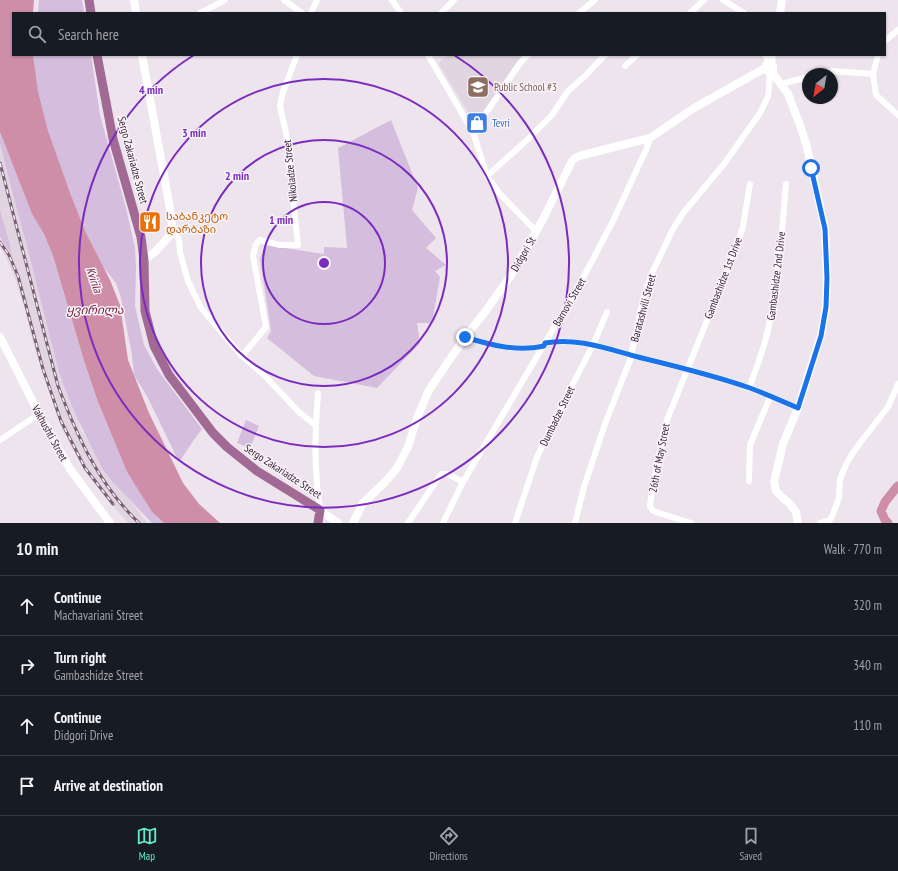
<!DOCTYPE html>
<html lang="en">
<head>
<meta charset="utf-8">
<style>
	:root { --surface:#171b24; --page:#242831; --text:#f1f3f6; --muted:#9ea1a6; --line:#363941; --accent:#62edc4 }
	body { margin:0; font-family:"PT Sans Narrow","Noto Sans Georgian",sans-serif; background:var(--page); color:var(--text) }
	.compass { position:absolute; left:802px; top:68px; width:36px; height:36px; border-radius:50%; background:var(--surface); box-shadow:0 1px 3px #0004; rotate:211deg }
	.stop { position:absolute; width:12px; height:12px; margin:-9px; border:3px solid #1a73e8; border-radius:50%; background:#fff }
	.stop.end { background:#1a73e8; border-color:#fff; box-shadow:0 1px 4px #0008 }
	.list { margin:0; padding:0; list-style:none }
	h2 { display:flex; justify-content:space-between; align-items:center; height:52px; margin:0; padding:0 16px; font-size:17px }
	h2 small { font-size:13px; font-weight:400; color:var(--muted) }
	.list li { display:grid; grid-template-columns:26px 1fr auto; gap:12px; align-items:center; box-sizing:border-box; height:60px; padding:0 16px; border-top:1px solid var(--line) }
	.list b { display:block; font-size:15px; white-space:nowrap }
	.list p { margin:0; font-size:13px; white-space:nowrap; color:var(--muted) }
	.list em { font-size:13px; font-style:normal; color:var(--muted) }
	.icon { flex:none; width:22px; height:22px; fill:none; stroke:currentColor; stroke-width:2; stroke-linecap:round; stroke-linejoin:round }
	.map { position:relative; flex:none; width:898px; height:523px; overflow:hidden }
	.search { position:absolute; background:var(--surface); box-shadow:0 1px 3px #0004; left:12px; right:12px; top:12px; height:44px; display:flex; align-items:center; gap:10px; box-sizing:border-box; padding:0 14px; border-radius:0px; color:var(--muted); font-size:15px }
	.sheet { height:292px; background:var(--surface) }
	nav { display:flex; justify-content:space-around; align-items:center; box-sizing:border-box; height:56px; border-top:1px solid var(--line); background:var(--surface); font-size:11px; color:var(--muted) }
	nav a { display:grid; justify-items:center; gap:2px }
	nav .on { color:var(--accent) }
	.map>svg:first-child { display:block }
	.built { fill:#e1d5e1 }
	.green { fill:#d5bedd }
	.water { fill:#cf8ea7 }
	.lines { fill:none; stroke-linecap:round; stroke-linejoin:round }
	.river { stroke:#cf8ea7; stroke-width:9 }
	.street { stroke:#fff; stroke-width:6 }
	.secondary { stroke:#fff; stroke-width:8 }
	.primary { stroke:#a16a95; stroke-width:9 }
	.rail-casing { stroke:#795e74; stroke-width:3 }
	.rail { stroke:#f9f4f9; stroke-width:1.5; stroke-dasharray:4.5; stroke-linecap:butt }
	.route { stroke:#1a73e8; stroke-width:5 }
	.ring { fill:none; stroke:#7b2cbf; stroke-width:2 }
	.labels { text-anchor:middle; stroke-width:3; stroke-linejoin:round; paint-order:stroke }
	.education-label { font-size:11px; fill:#785e54; stroke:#f9f4f9; text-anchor:start }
	.shop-label { font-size:11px; fill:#366cbe; stroke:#f9f4f9; text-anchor:start }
	.street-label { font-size:11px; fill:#3e2439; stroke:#f9f4f9 }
	.food-label { font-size:11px; fill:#c56008; stroke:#f9f4f9; text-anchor:start }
	.water-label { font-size:12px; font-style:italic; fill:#782040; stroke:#f9f4f9 }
	.centre { fill:#7b2cbf; stroke:#f9f4f9; stroke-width:2 }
	.ring-label { font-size:12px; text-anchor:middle; font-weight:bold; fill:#7b2cbf; stroke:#f9f4f9; stroke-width:3; stroke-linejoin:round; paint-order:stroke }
</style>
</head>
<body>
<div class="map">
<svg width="898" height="523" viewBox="0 0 898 523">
	<rect width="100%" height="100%" fill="#ede4ed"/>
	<g class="built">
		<path d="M448 55H519L523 59 485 117 479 112 472 119 438 63Z"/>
		<path d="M0 139 12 191 26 243 49 332 65 389 77 418 81 430 92 447 103 470 111 480 126 494 147 523H128L107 499 82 465 62 430 32 339 25 308 13 274 4 253 0 247V237L12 254 10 244 0 210Z"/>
	</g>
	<g class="green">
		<path d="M39 0H82L84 13H38Z"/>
		<path d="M24 55H91L100 115 126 208 135 248 136 266 135 306 144 345 157 369 202 429 193 441 179 462 148 398 134 375 133 366 132 355 121 298 116 283 101 264 89 239 64 194Z"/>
		<path d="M391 120 418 188 412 210 436 238 426 248 446 265 435 271 440 277 432 323H417L420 343 377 388 314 376 267 338 271 331 260 259 265 245 324 254V247L347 248 338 148Z"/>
		<path d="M0 132 32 214 44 234 53 256 85 364 98 402 127 472 152 512 164 523H152L111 480 103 470 77 418 65 389 59 372 26 243 12 191 0 143Z"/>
		<path d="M0 210 10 244 12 255 0 237Z"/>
		<path d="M246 420 259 426 250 448 237 443Z"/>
	</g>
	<path class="water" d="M0 0H34L33 13H13V55H33L38 92 48 131 70 193 85 231 110 280 120 305 128 360 149 413 183 483 199 504 220 523H164L152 512 127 472 98 402 85 364 53 256 44 234 32 214 0 132Z"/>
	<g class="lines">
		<path class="river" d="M888 523 885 520 881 511 885 502 896 488 898 486"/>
		<g class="street">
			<path d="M284 0 302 13"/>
			<path d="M392 0 401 13"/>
			<path d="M723 0 744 13"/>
			<path d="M200 13 225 0"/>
			<path d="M311 13 317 0"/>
			<path d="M441 13 454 0"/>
			<path d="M579 13 595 0"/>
			<path d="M690 13 704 0"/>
			<path d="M885 41 898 30"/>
			<path d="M428 55 473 132 487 176 499 193 536 231"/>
			<path d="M766 55 768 63"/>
			<path d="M878 55 873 74 876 95 898 115"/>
			<path d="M625 66 637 55"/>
			<path d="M819 74 832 71 873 74"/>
			<path d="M781 84 808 77"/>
			<path d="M473 132 520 63 528 55"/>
			<path d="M487 176 527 140 552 115 568 91 586 75 605 55"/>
			<path d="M173 232 179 239 180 252 188 281 201 308 242 356 264 375 298 411 316 426"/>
			<path d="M465 337C490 345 517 352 544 346"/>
			<path d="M545 343C576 337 608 349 638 357 675 366 713 375 750 388 766 394 782 401 798 408"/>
			<path d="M242 356 266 327 253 256 256 244 260 240 280 245H298L286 133 280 106 283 92 297 55"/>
			<path d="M749 388C758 364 767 340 771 315 780 272 782 228 786 184"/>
			<path d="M318 393C316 422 314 452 317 481 317 491 319 500 320 510"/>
			<path d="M0 440 39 414"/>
			<path d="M749 481 750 445 770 397"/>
			<path d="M408 523 437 480 442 474H448L463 482"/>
			<path d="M443 523 463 482 582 280 613 221 646 150 650 138"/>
			<path d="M515 523 537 457 560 409 593 345 607 312"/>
			<path d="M575 523 584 487 605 424 630 360 644 296 652 273 673 229 684 212 724 164 760 113 768 97 769 88 770 71"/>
			<path d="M691 523 653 511 650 506 651 496 665 425 737 246 743 226 750 184"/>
			<path d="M820 523 830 520 833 514 839 498 840 480 842 474 846 465 850 457 863 439 888 407 898 384"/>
		</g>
		<g class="secondary">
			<path d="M134 0 136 13"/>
			<path d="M780 13 782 0"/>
			<path d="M142 55 169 203 173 232 155 252 144 260"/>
			<path d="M771 64 772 55"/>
			<path d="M771 71 788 94 801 128 807 147 825 229 827 278 826 307 821 335 798 408 783 444 774 482 776 491 782 497 790 504 796 512 798 523"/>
			<path d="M0 337 39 414 70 469 110 523"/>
			<path d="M320 510 338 523"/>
			<path d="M353 523 363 503 385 482 397 468 408 447 417 418 429 390 465 337 485 312 511 275 542 221 572 161 575 158 579 156 650 138 694 108 765 68 766 65 767 64H771L773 66V70L770 71H767L765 68"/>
		</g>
		<g class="primary">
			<path d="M89 0 91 13"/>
			<path d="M97 55 113 139 141 237 144 260 145 311 154 346 169 375 213 433 227 447 257 471 320 510 318 523"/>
		</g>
		<g class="rail-casing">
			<g id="rail">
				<path d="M0 163 58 386C77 436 99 485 139 523"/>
				<path d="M0 242 9 255 18 276 43 369 61 421 85 468 113 504"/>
			</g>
		</g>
		<use href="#rail" class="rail"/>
	</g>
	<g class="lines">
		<path class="route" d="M465 337C490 345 517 352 544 346L545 343C576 337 608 349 638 357 675 366 713 375 750 388 766 394 782 401 798 408L821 336 826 307 827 278 825 229 811 168"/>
	</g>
	<g class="ring">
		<circle cx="324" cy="263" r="61"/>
		<circle cx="324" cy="263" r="123"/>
		<circle cx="324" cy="263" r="184"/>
		<path d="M454 55A245 245 0 1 1 194 55"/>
	</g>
	<defs>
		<g id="school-square" transform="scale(1.15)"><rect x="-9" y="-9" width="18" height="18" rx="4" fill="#8d6e63" stroke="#f9f4f9"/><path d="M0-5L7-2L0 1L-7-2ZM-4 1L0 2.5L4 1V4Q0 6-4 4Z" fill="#fff"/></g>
		<g id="shop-square" transform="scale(1.15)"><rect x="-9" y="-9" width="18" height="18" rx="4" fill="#3f7fe0" stroke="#f9f4f9"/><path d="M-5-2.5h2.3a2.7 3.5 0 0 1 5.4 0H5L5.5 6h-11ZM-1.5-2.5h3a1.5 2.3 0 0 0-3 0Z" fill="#fff"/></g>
		<g id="restaurant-square" transform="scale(1.15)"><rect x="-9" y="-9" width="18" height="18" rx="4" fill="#e8710a" stroke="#f9f4f9"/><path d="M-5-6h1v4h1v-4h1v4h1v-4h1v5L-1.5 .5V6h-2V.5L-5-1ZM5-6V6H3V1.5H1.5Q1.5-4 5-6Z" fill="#fff"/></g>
	</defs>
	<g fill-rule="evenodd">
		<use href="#school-square" x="478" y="87"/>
		<use href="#shop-square" x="477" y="123"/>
		<use href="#restaurant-square" x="150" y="222"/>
	</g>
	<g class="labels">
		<g class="education-label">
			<text x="494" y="91">Public School #3</text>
		</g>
		<g class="shop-label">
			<text x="492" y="127">Tevri</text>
		</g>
		<g class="street-label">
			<text transform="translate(133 160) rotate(75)" y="4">Sergo Zakariadze Street</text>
			<text transform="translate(290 171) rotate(-96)" y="4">Nikoladze Street</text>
			<text transform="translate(523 254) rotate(-60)" y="4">Didgori St</text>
			<text transform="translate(776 276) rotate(-83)" y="4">Gambashidze 2nd Drive</text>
			<text transform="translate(723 278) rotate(-69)" y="4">Gambashidze 1st Drive</text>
			<text transform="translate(569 302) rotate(-60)" y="4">Barnovi Street</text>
			<text transform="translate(643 308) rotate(-75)" y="4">Baratashvili Street</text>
			<text transform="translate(557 416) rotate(-64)" y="4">Dumbadze Street</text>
			<text transform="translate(50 433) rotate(61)" y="4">Vakhushti Street</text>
			<text transform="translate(659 458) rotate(-79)" y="4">26th of May Street</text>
			<text transform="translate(283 471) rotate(33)" y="4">Sergo Zakariadze Street</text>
		</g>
		<g class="food-label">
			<text x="166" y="220">საბანკეტო<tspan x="166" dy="13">დარბაზი</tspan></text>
		</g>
		<g class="water-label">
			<text transform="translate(94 280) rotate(71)" y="4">Kvirila</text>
			<text x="95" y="314">ყვირილა</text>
		</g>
	</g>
	<circle cx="324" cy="263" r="6" class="centre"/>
	<g class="ring-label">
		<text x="151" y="94">4 min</text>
		<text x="194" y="137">3 min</text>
		<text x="237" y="180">2 min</text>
		<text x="281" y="224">1 min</text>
	</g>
</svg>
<svg class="compass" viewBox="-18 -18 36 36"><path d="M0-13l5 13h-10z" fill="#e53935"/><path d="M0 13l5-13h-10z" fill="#9ea1a6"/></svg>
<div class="stop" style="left:811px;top:168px"></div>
<div class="stop end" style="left:465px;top:337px"></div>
<div class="search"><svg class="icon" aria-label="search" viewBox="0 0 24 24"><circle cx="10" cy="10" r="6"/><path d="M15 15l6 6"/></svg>Search here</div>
</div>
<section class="sheet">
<h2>10 min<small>Walk · 770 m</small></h2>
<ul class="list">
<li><svg class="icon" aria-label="ahead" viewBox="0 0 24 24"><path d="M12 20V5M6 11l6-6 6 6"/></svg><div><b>Continue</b><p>Machavariani Street</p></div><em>320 m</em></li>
<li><svg class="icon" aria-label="right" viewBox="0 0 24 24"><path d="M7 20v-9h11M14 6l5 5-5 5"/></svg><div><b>Turn right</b><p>Gambashidze Street</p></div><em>340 m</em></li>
<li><svg class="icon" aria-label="ahead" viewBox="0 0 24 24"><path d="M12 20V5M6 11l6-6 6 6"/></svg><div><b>Continue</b><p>Didgori Drive</p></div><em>110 m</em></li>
<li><svg class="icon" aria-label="arrive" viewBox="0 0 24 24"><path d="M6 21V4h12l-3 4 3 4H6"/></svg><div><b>Arrive at destination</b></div></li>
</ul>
</section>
<nav>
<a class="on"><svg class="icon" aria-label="map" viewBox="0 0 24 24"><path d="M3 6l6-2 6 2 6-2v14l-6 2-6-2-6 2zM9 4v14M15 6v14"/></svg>Map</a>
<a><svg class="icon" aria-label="directions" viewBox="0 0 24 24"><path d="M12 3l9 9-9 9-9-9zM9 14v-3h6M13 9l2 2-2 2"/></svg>Directions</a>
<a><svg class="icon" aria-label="saved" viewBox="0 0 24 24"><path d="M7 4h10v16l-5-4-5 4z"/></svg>Saved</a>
</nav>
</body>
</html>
